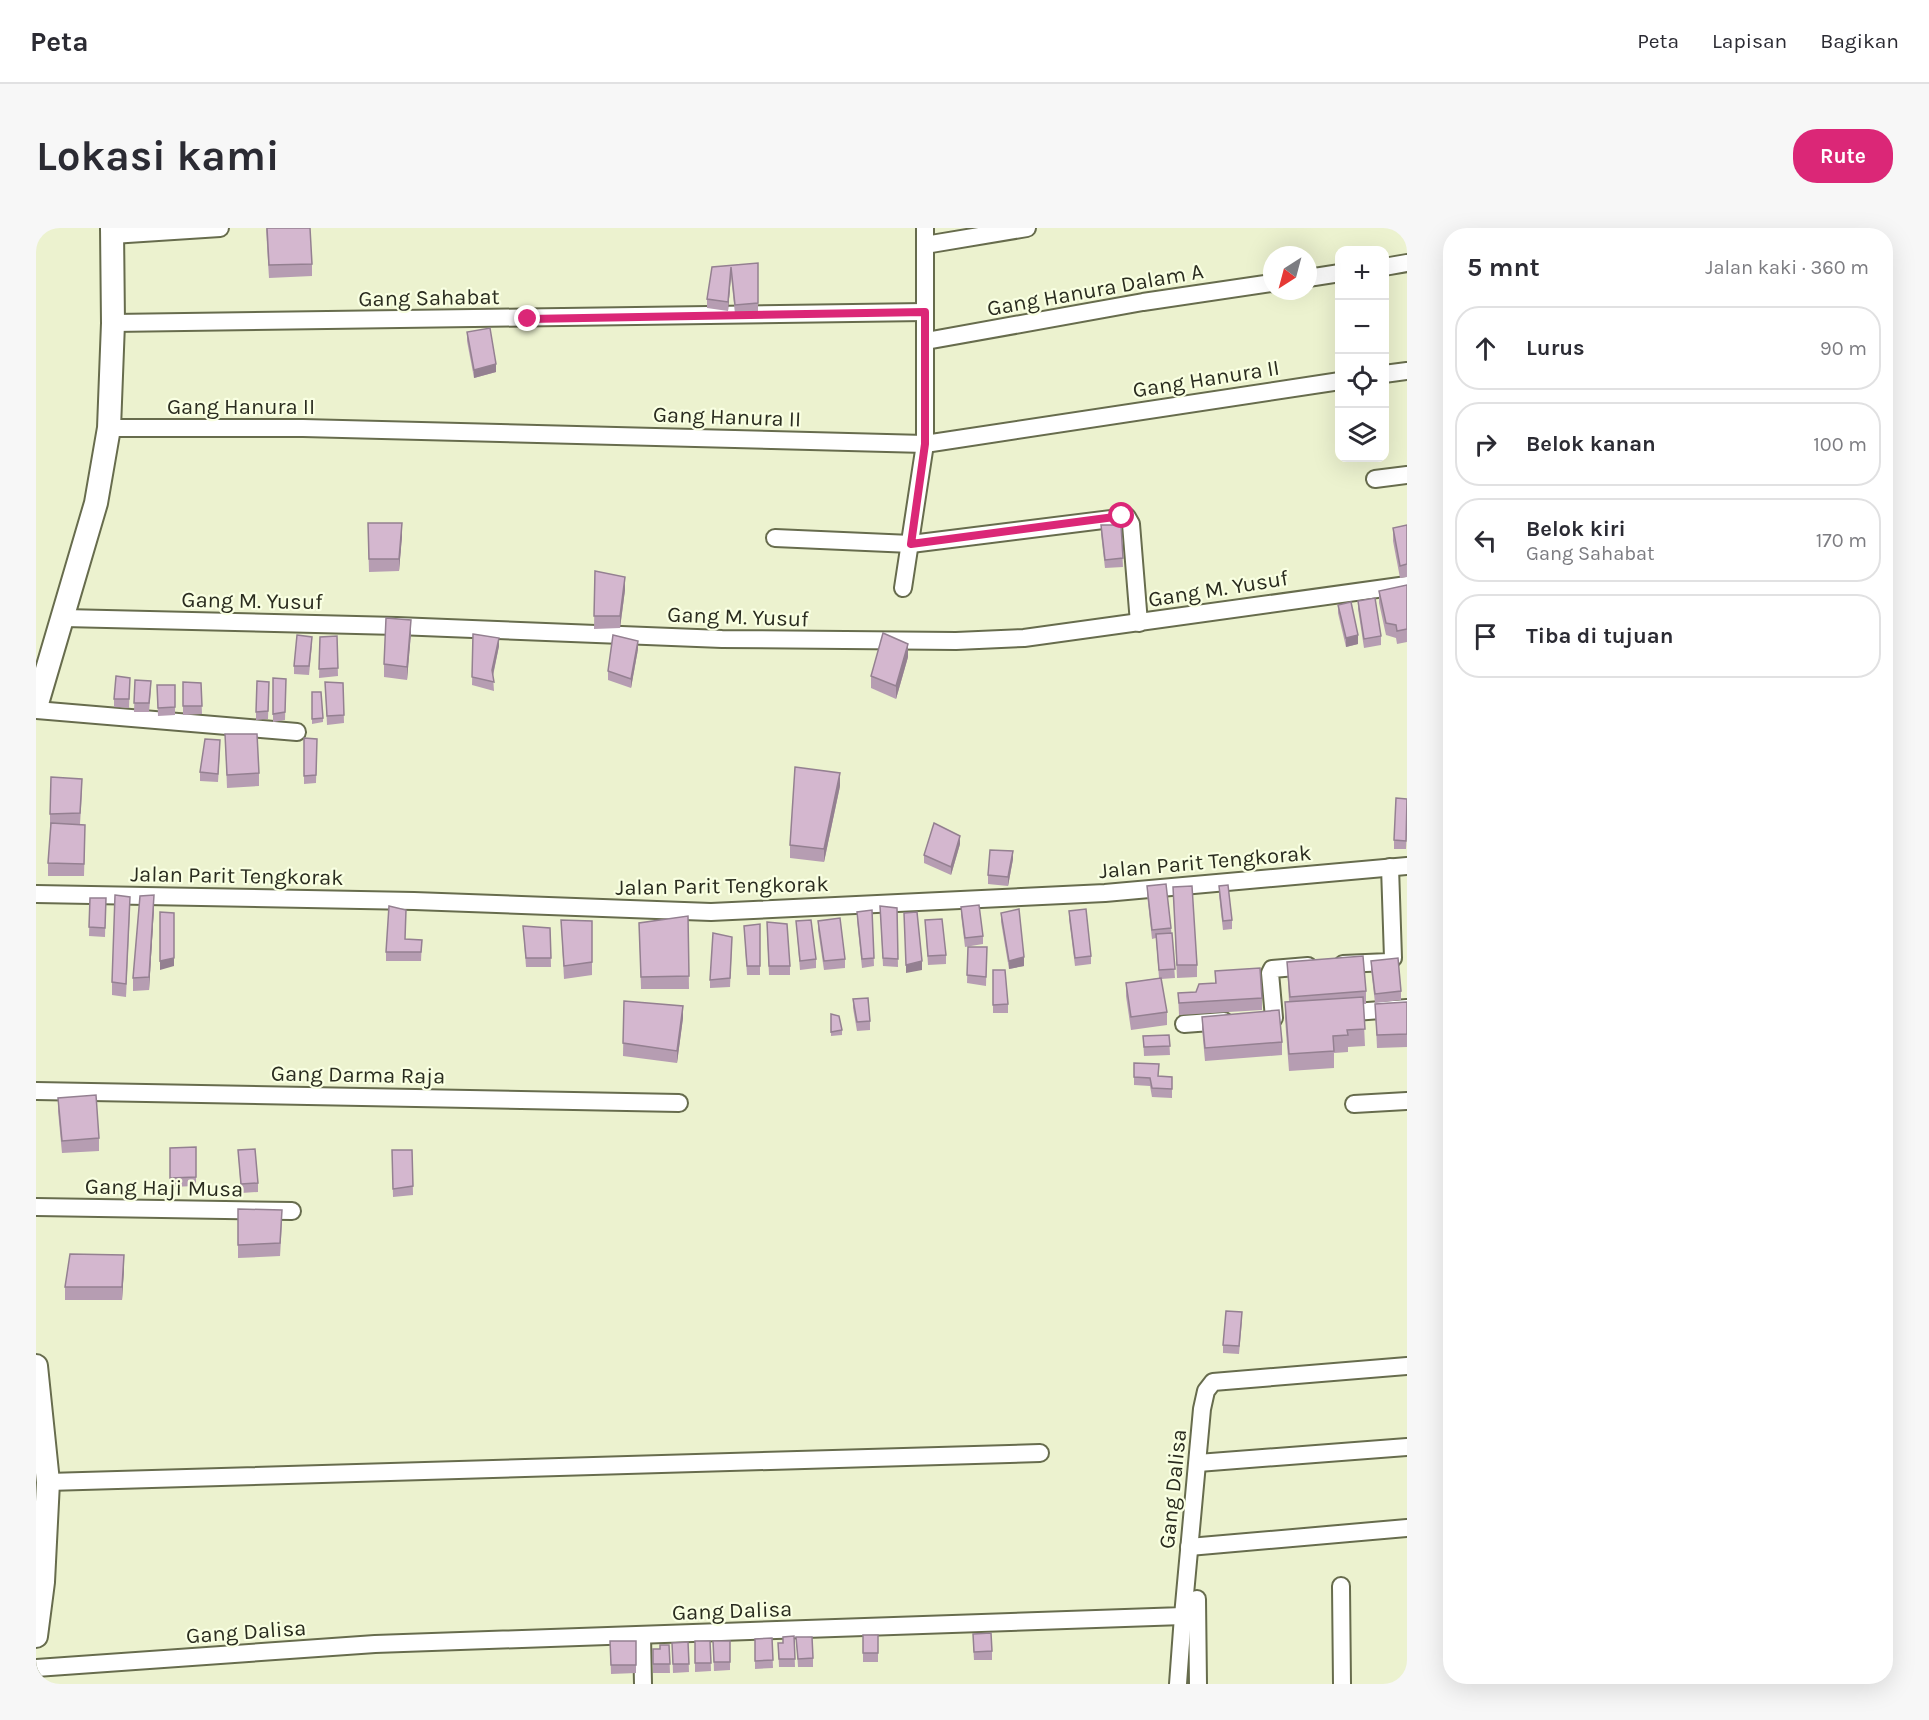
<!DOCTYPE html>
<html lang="id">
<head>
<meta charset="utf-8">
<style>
	:root { --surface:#fff; --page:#f7f7f7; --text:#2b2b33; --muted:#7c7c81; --line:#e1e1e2; --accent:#db2777 }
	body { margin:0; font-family:Karla,sans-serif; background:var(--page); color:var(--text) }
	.controls { position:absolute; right:18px; top:18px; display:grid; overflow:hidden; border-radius:12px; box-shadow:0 6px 24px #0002 }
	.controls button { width:54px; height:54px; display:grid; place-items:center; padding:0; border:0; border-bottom:2px solid var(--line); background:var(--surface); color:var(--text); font:30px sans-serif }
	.compass { position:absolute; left:1227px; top:18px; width:54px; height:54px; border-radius:50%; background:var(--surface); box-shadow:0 6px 24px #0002; rotate:216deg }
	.stop { position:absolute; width:18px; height:18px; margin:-14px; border:4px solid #db2777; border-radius:50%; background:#fff }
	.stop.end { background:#db2777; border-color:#fff; box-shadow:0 2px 6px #0008 }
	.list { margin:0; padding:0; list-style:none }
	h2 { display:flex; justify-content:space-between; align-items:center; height:78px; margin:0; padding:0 24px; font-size:26px }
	h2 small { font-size:20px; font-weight:400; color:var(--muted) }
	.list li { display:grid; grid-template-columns:39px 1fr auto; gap:18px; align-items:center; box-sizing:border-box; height:84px; margin:0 12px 12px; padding:0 12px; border:2px solid var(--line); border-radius:24px }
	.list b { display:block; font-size:22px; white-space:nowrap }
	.list p { margin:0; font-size:20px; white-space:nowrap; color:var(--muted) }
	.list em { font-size:20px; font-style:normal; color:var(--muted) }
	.icon { flex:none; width:33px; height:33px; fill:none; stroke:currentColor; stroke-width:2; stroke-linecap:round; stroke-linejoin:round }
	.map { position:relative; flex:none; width:1371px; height:1456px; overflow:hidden; border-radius:24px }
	header { display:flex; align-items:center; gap:36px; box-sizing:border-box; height:84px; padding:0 30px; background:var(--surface); border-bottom:2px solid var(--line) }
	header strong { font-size:28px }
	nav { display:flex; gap:33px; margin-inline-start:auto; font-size:21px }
	.intro { display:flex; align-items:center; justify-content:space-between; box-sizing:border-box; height:144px; padding:0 36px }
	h1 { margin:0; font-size:42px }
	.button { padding:15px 27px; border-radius:24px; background:var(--accent); color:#fff; font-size:21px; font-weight:700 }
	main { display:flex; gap:36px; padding:0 36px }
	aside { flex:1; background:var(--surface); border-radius:24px; box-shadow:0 6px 24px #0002 }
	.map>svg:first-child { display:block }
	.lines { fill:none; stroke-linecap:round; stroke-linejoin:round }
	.street-casing { stroke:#676c4d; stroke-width:20 }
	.secondary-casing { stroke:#676c4d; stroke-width:26 }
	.street { stroke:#fff; stroke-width:16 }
	.secondary { stroke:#fff; stroke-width:22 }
	.wall { fill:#b69db2 }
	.shaded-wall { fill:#948091 }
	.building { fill:#d4b7cf; stroke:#948091; stroke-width:1.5 }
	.route { stroke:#db2777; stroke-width:8 }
	.labels { text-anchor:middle; stroke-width:4.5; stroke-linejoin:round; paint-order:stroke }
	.street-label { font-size:22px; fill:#2a2c1f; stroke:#f9ffe2 }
</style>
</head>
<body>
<header>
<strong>Peta</strong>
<nav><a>Peta</a><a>Lapisan</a><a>Bagikan</a></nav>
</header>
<div class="intro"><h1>Lokasi kami</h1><a class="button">Rute</a></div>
<main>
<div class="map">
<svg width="1371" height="1456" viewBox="0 0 1371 1456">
	<rect width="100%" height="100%" fill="#ecf2cf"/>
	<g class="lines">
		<g class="street-casing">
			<g id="street">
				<path d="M76 7 184 0"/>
				<path d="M889 17 991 0"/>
				<path d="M1348 39 1371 35"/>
				<path d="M1272 50 1304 45"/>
				<path d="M77 95 889 84"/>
				<path d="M890 113 1107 74 1236 55"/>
				<path d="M1348 146 1371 143"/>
				<path d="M73 200H267L889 216 1304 153"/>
				<path d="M1339 251 1371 247"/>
				<path d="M739 310 875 316 1091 289 1095 296 1103 395"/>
				<path d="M867 360 889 216V0"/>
				<path d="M28 390 361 398 686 411 920 413 988 410 1371 357"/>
				<path d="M0 482 261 504"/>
				<path d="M0 666 378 673 675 684 1069 665 1371 638"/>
				<path d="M1307 736 1353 734 1357 730 1354 639"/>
				<path d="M1306 785 1371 780"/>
				<path d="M1238 790 1234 745 1236 741 1272 738"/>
				<path d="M1148 796 1188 793"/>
				<path d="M0 863 643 875"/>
				<path d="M1318 876 1371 873"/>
				<path d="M0 979 256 983"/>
				<path d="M1162 1235 1371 1219"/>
				<path d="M12 1254 1004 1225"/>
				<path d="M1153 1319 1371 1300"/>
				<path d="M1305 1358 1306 1456"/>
				<path d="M1161 1371 1162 1456"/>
				<path d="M606 1408 607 1456"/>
				<path d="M0 1440 339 1416 1147 1388 1166 1181 1170 1163 1177 1154 1371 1138"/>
				<path d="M1142 1456 1147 1388"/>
			</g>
		</g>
		<g class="secondary-casing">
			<g id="secondary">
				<path d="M0 479 60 275 73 200 77 95 76 0"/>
				<path d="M0 1138 12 1254 7 1354 0 1408"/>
			</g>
		</g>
		<use href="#street" class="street"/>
		<use href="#secondary" class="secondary"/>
	</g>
	<g class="wall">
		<path d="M230 0 276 36V48L233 50Z"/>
		<path d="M722 35V83L699 86 695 48 692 83 671 80V71L676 39Z"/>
		<path d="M431 104 460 144 438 150 431 113Z"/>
		<path d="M1065 297H1085L1087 339 1069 340 1065 306Z"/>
		<path d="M1371 297V349L1364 350 1357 313V300Z"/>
		<path d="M332 308H366L363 343 333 344Z"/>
		<path d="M559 343 589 362 584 400 558 401Z"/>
		<path d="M1371 357V414L1361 416 1360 410 1350 407 1343 375V363Z"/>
		<path d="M1322 373 1345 408V417L1328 420 1322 381Z"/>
		<path d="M1302 377 1322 416 1310 419 1302 385Z"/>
		<path d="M375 405 371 452 348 449V436Z"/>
		<path d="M437 406 463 418 457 448 458 463 436 457Z"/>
		<path d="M301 408 302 448 283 450 284 409Z"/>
		<path d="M276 417 273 447 258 446V438Z"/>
		<path d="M602 421 595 460 572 452V443Z"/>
		<path d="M872 429 860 471 835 460V448Z"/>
		<path d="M94 450 93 480 78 479V471Z"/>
		<path d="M237 450 250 451 249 492 237 494Z"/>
		<path d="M99 452 115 462 113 484H98Z"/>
		<path d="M147 454 165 455 166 486 147 487Z"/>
		<path d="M233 454 232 491 220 492V484Z"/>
		<path d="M289 454 307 455 308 495 291 497Z"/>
		<path d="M121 457H139V487L122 488Z"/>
		<path d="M276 464 287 490V494L276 496Z"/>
		<path d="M189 506 223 545V558L191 560Z"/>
		<path d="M268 510 281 511 280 555 268 556Z"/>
		<path d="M184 521 182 554 164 553V544Z"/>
		<path d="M804 558 788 634 754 630V617Z"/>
		<path d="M46 564 44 596 49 609 48 648H12V635L15 599H14V586Z"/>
		<path d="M1371 603 1370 621H1358V612Z"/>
		<path d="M924 616 915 647 888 635V627Z"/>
		<path d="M977 631 972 658 952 656V647Z"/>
		<path d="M1111 658 1135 700 1139 750 1125 751 1131 784V797L1095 802 1090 768V755L1123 750 1120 710 1116 711 1111 666Z"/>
		<path d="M1183 658 1196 692V701L1187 702 1183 667Z"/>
		<path d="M1137 659 1161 737V749L1141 750Z"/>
		<path d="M54 670H70L69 709 53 708Z"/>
		<path d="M844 678 861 680 862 739 847 738Z"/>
		<path d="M925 679 947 708V716L929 719 925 687Z"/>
		<path d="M118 680 113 762 97 763V750Z"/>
		<path d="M94 681 90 769 76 767V754Z"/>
		<path d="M836 682 838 738 826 740 821 692V684Z"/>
		<path d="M1033 683 1055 728V736L1039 738 1033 691Z"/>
		<path d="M965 685 988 738 973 741 965 694Z"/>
		<path d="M652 688 653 761H605L603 695Z"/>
		<path d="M370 690 369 711 386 712 385 733H350V724Z"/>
		<path d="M525 692 556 693V747L528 751Z"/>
		<path d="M889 692 910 727V736L892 737Z"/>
		<path d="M760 693 780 731V740L764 742Z"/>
		<path d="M782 693 809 731V740L788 742 782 702Z"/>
		<path d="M724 696V747H711L708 698Z"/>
		<path d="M487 698 514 700 515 739H490Z"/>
		<path d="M731 703 754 738V747H733Z"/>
		<path d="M696 717 694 759 674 760V752Z"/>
		<path d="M932 719H951L950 758 931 755Z"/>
		<path d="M1335 733 1365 763V772L1339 775 1335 741Z"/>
		<path d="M1251 734 1330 763V776H1327L1329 818 1312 819V824L1298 825V840L1253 843 1249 791V774H1253Z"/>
		<path d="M957 742 972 776V785H957Z"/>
		<path d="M1179 743 1226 770V782L1143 787 1142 765 1160 764 1179 755Z"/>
		<path d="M817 771 834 793V802L821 803 817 780Z"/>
		<path d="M588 773 647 790 641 835 587 828Z"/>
		<path d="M1371 774V819L1341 820 1339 776Z"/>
		<path d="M795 786 806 802V807L795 808Z"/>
		<path d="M1166 789 1246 814V827L1169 833 1166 801Z"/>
		<path d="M1133 807 1134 827 1108 828 1107 808Z"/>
		<path d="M1123 848 1136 849V870L1116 869 1114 858 1098 857V849Z"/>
		<path d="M22 870 63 910V923L26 925 22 883Z"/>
		<path d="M160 919V958L134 959V920Z"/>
		<path d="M202 922 222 955V964L205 965Z"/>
		<path d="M356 922H376L377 967 357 969Z"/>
		<path d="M202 981 246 995 244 1028 202 1030Z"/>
		<path d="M88 1040 86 1072H29V1059Z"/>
		<path d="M1206 1093 1203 1126 1187 1125V1117Z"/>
		<rect x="827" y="1407" width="15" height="27"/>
		<path d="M758 1408 759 1439H743L742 1415H747Z"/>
		<path d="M760 1409 777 1430V1439H762Z"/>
		<path d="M736 1410 737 1440 719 1441V1411Z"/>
		<path d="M574 1413H600V1445L575 1446Z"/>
		<path d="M659 1413H674L675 1443 659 1444Z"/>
		<path d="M677 1413H694V1442L678 1443Z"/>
		<path d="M652 1414 653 1444 637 1445 636 1415Z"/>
		<path d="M937 1414 956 1423V1432H938Z"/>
		<path d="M633 1417 634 1445H617V1421H624Z"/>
	</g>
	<g class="shaded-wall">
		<path d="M695 39V48L692 83V74Z"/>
		<path d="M460 136V144L438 150V142Z"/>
		<path d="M366 295V308L363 343V331Z"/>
		<path d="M589 349V362L584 400V388Z"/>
		<path d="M375 392V405L371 452V439Z"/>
		<path d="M1322 407V416L1310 419V410Z"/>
		<path d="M463 410V418L456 451V442Z"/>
		<path d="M602 413V421L595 460V451Z"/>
		<path d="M872 416V429L860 471V458Z"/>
		<path d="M804 545V558L788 634V621Z"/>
		<path d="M924 608V616L915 647V639Z"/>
		<path d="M977 623V631L972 658V649Z"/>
		<path d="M118 667V680L113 762V749Z"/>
		<path d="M138 685V738L124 742V733Z"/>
		<path d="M988 729V738L973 741V733Z"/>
		<path d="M886 733V742L870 745V737Z"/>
		<path d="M647 778V790L641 835V823Z"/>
		<path d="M88 1027V1040L86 1072V1059Z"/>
	</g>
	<g class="building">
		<path d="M231 0H274L276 36 233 37Z"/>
		<path d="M722 35V75L699 77 695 39 692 74 671 71 676 39Z"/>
		<path d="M454 100 460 136 438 142 431 104Z"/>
		<path d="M332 295H366L363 331H333Z"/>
		<path d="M1065 297H1085L1087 330 1069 332Z"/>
		<path d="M1371 297V336L1364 338 1357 300Z"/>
		<path d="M559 343 589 349 584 388H558Z"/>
		<path d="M1371 357V401L1361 403 1360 397 1350 395 1343 363Z"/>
		<path d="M1339 370 1345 408 1328 411 1322 373Z"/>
		<path d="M1315 374 1322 407 1310 410 1302 377Z"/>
		<path d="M350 390 375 392 371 439 348 436Z"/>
		<path d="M847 405 872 416 860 458 835 448Z"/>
		<path d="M437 406 463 410 456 442 458 454 436 449Z"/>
		<path d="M261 407 276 409 273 438H258Z"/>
		<path d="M577 407 602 413 595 451 572 443Z"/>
		<path d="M301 408 302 440 283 441 284 409Z"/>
		<path d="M80 448 94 450 93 471H78Z"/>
		<path d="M237 450 250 451 249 484 237 486Z"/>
		<path d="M99 452 115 453 113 475H98Z"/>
		<path d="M221 453 233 454 232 483 220 484Z"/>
		<path d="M147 454 165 455 166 478H147Z"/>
		<path d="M289 454 307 455 308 487 291 488Z"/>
		<path d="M121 457H139V479L122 480Z"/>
		<path d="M276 464H285L287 490 276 491Z"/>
		<path d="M189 506H221L223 545 191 547Z"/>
		<path d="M268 510 281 511 280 547 268 548Z"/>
		<path d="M169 511 184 512 182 546 164 544Z"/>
		<path d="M759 539 804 545 788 621 754 617Z"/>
		<path d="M15 549 46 551 44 585 14 586Z"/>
		<path d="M1360 570 1371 571 1370 613 1358 612Z"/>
		<path d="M15 595 49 597 48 636 12 635Z"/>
		<path d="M898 595 924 608 915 639 888 627Z"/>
		<path d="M954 622 977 623 972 649 952 647Z"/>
		<path d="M1130 656 1135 700 1116 702 1111 658Z"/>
		<path d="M1192 657 1196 692 1187 693 1183 658Z"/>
		<path d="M1156 658 1161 737H1141L1137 659Z"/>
		<path d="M79 667 94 669 90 756 76 754Z"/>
		<path d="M118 667 113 749 97 750 104 668Z"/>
		<path d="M54 670H70L69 700 53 699Z"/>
		<path d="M943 677 947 708 929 710 925 679Z"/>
		<path d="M353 678 370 682 369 711 386 712 385 724H350Z"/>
		<path d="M844 678 861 680 862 731 847 730Z"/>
		<path d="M983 681 988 729 973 733 965 685Z"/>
		<path d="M1050 681 1055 728 1039 730 1033 683Z"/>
		<path d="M836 682 838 730 826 731 821 684Z"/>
		<path d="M124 684 138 685V730L124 733Z"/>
		<path d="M881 684 886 733 870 737 868 685Z"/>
		<path d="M652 688 653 748 605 749 603 695Z"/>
		<path d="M804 690 809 731 788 733 782 693Z"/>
		<path d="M906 691 910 727 892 728 889 692Z"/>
		<path d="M525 692 556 693V734L528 738Z"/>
		<path d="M775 692 780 731 764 733 760 693Z"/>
		<path d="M731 694 751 696 754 738H733Z"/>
		<path d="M724 696V738H711L708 698Z"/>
		<path d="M487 698 514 700 515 730H490Z"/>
		<path d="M677 705 696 709 694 750 674 752Z"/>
		<path d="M1136 705 1139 741 1123 742 1120 706Z"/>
		<path d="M932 719H951L950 749 931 747Z"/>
		<path d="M1327 728 1330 763 1254 769 1251 734Z"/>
		<path d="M1362 730 1365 763 1339 766 1335 733Z"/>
		<path d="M1224 740 1226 770 1143 775 1142 765 1160 764 1163 756 1180 755 1179 743Z"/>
		<path d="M957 742H969L972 776 957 777Z"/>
		<path d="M1125 750 1131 784 1095 789 1090 755Z"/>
		<path d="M1327 769 1329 801 1311 802 1312 807 1297 808 1298 823 1253 826 1249 774Z"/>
		<path d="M832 770 834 793 821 794 817 771Z"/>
		<path d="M588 773 647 778 641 823 587 815Z"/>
		<path d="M1371 774V806L1341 807 1339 776Z"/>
		<path d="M1243 782 1246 814 1169 820 1166 789Z"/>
		<path d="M795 786 803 788 806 802 795 804Z"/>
		<path d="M1133 807 1134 818 1108 819 1107 808Z"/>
		<path d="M1098 835 1123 836 1122 848 1136 849V861L1116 860 1114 850 1098 849Z"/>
		<path d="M60 867 63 910 26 913 22 870Z"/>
		<path d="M160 919V949L134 950V920Z"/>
		<path d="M219 921 222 955 205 956 202 922Z"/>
		<path d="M356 922H376L377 958 357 961Z"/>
		<path d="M202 981 246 982 244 1015 202 1017Z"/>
		<path d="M34 1026 88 1027 86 1059H29Z"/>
		<path d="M1190 1083 1206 1084 1203 1118 1187 1117Z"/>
		<path d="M955 1405 956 1423 938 1424 937 1406Z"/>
		<rect x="827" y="1407" width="15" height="18"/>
		<path d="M758 1408 759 1431H743L742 1415H747V1409Z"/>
		<path d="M760 1409H776L777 1430 762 1431Z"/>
		<path d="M736 1410 737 1432 719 1433V1411Z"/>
		<path d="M574 1413H600V1437H575Z"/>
		<path d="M659 1413H674L675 1435H659Z"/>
		<path d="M677 1413H694V1434H678Z"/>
		<path d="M652 1414 653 1436H637L636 1415Z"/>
		<path d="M624 1417H633L634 1436H617V1421H624Z"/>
	</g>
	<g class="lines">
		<path class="route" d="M492 91 889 84V216L875 316 1086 288"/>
	</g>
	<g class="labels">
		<g class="street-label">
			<text transform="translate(1059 61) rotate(-10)" y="8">Gang Hanura Dalam A</text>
			<text transform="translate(393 69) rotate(-1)" y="8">Gang Sahabat</text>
			<text transform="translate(1170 150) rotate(-9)" y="8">Gang Hanura II</text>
			<text x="205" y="186">Gang Hanura II</text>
			<text transform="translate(691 188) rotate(2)" y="8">Gang Hanura II</text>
			<text transform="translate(1182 360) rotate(-9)" y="8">Gang M. Yusuf</text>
			<text transform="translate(216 372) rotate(1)" y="8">Gang M. Yusuf</text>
			<text transform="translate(702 388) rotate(2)" y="8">Gang M. Yusuf</text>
			<text transform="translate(1169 633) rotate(-5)" y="8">Jalan Parit Tengkorak</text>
			<text transform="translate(201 647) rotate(1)" y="8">Jalan Parit Tengkorak</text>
			<text transform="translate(686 657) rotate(-1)" y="8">Jalan Parit Tengkorak</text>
			<text transform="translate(322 846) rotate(1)" y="8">Gang Darma Raja</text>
			<text transform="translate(128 959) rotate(1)" y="8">Gang Haji Musa</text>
			<text transform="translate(1136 1261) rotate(-84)" y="8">Gang Dalisa</text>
			<text transform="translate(696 1382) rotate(-2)" y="8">Gang Dalisa</text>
			<text transform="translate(210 1403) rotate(-4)" y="8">Gang Dalisa</text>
		</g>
	</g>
</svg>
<div class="controls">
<button>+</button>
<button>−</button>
<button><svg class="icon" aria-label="locate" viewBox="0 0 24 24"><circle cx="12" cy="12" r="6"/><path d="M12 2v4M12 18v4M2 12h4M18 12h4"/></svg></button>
<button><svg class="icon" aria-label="layers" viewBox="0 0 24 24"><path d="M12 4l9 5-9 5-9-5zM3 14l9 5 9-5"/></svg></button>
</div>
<svg class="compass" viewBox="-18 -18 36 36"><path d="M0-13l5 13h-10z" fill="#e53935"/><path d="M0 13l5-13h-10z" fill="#7c7c81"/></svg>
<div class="stop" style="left:1086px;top:288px"></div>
<div class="stop end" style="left:492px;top:91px"></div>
</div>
<aside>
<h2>5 mnt<small>Jalan kaki · 360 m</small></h2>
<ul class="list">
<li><svg class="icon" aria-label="ahead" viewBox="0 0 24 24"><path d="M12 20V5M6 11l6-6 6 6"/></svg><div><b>Lurus</b></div><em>90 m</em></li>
<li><svg class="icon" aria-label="right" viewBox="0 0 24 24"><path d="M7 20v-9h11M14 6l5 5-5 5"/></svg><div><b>Belok kanan</b></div><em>100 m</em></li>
<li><svg class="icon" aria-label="left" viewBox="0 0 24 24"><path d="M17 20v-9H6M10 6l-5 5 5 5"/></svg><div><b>Belok kiri</b><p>Gang Sahabat</p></div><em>170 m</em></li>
<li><svg class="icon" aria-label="arrive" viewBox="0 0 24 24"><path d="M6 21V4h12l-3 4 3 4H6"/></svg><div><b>Tiba di tujuan</b></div></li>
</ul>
</aside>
</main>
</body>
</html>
